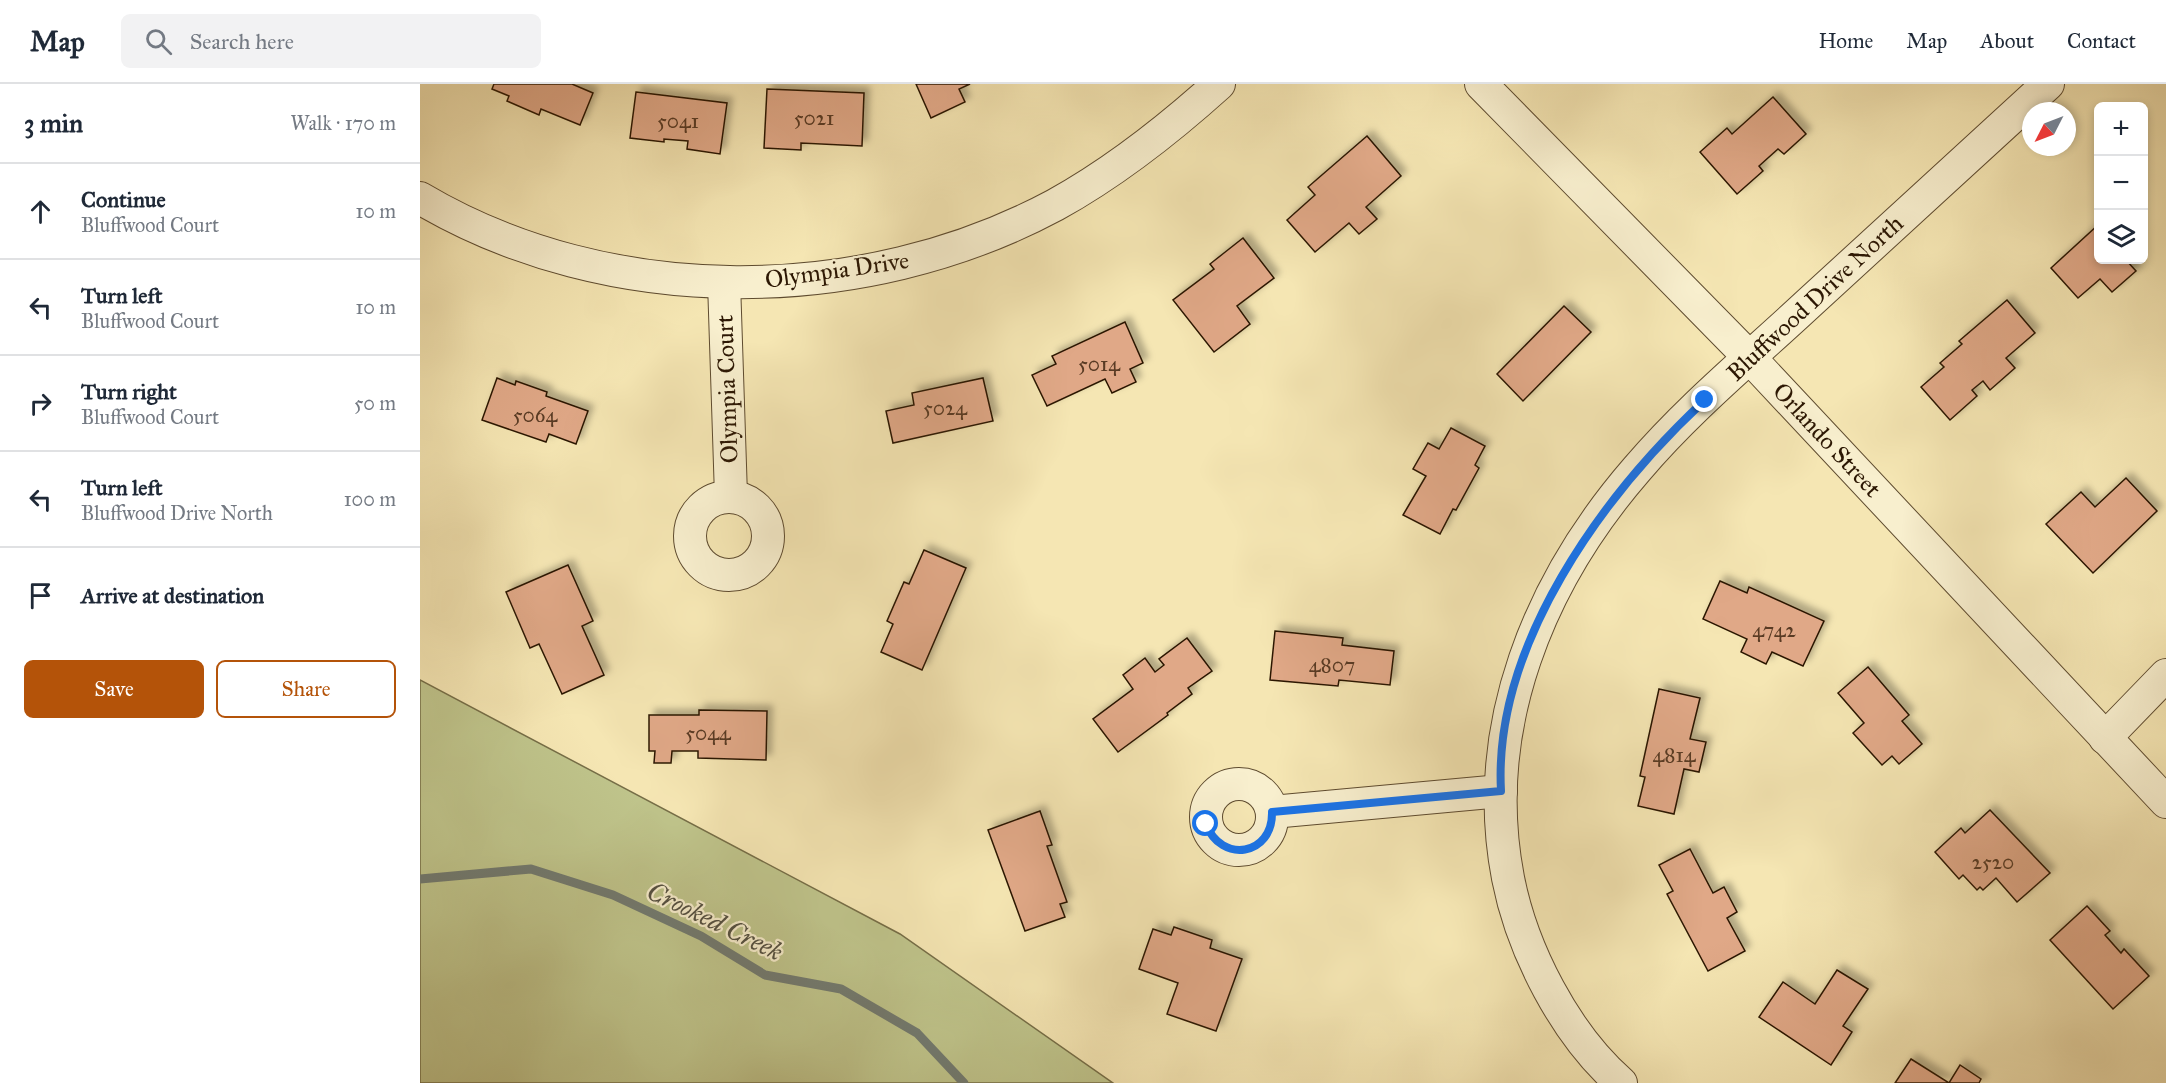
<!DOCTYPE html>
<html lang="en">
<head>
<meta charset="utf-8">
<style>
	:root { --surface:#fff; --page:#f2f2f3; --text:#1f2937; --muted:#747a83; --line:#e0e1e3; --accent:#b45309 }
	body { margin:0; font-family:"IM FELL Great Primer",serif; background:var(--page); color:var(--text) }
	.controls { position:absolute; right:18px; top:18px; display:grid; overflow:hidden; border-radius:9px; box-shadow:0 3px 9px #0003 }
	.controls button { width:54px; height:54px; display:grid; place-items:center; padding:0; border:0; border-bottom:2px solid var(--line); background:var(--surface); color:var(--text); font:30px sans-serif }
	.compass { position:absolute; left:1602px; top:18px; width:54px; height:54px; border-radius:50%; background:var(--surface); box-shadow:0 3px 9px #0003; rotate:228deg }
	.stop { position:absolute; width:18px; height:18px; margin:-14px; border:4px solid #1a73e8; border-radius:50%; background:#fff }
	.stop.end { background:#1a73e8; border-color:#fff; box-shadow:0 2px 6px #0008 }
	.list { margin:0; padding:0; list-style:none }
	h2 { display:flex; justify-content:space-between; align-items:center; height:78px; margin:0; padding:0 24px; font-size:26px }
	h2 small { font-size:20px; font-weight:400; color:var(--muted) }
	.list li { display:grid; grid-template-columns:39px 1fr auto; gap:18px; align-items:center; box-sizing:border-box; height:96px; padding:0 24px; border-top:2px solid var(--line) }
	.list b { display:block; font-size:22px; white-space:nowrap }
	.list p { margin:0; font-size:20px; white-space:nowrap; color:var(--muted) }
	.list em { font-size:20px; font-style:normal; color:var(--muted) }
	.actions { display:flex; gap:12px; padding:18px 24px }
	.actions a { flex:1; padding:14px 0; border:2px solid var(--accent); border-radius:9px; text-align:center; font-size:21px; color:var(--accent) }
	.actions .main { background:var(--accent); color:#fff }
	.icon { flex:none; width:33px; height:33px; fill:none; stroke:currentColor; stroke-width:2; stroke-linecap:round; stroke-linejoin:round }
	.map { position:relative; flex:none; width:1746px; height:999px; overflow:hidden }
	header { display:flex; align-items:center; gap:36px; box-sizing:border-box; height:84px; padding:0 30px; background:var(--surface); border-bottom:2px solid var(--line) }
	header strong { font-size:28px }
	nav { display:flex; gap:33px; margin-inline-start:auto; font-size:21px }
	.search { width:420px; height:54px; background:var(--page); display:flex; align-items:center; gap:15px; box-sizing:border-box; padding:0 21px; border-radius:9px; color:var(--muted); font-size:22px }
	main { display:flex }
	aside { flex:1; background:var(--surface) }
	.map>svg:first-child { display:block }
	.green { fill:#bfc48b; stroke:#766e47; stroke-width:1.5 }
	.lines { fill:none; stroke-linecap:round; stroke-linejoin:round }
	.stream { stroke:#737b70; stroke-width:9 }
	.building { fill:#e0a887; stroke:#2c1703; stroke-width:1.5; filter:url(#shadow) }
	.street-casing { stroke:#5e4b2f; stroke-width:34 }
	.street { stroke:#f8efce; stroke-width:32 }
	.route { stroke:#1a73e8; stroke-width:8 }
	.labels { text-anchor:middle; stroke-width:4.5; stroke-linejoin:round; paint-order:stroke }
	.number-label { font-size:21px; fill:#593b24 }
	.street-label { font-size:24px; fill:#2c1703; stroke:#f8efce }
	.water-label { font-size:26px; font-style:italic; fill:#555142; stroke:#f8efce }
</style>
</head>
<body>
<header>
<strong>Map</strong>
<div class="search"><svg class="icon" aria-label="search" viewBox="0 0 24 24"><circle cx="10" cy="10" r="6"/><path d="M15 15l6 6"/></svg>Search here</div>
<nav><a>Home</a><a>Map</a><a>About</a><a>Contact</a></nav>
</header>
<main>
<aside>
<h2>3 min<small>Walk · 170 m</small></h2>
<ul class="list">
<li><svg class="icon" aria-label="ahead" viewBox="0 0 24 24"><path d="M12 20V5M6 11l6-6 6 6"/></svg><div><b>Continue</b><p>Bluffwood Court</p></div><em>10 m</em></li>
<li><svg class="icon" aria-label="left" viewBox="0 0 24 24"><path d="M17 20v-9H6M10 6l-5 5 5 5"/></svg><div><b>Turn left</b><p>Bluffwood Court</p></div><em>10 m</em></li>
<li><svg class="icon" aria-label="right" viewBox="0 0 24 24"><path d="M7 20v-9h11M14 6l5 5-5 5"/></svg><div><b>Turn right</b><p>Bluffwood Court</p></div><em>50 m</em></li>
<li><svg class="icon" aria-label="left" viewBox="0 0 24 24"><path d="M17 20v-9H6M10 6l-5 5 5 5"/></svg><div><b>Turn left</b><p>Bluffwood Drive North</p></div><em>100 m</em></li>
<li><svg class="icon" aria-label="arrive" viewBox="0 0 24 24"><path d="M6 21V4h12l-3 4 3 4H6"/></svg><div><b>Arrive at destination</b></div></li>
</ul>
<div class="actions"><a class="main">Save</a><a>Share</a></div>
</aside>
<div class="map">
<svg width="1746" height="999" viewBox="0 0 1746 999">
	<defs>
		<filter id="shadow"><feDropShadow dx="5.5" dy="-5.5" stdDeviation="3" flood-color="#0004"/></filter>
	</defs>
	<rect width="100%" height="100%" fill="#f5e6b3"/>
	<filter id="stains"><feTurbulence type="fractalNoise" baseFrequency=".00333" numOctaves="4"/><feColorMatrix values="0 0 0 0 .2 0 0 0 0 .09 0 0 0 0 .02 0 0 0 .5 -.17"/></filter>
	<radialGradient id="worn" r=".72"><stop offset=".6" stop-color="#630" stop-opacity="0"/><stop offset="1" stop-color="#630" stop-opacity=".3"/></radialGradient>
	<path class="green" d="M0 596 480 850 693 999H0Z"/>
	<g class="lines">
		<path class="stream" d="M0 795 111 785 193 811 281 852 345 891 421 905 497 949 544 999"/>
	</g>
	<g class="building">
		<path d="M74 0H152L173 9 160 41 121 25 119 31 87 17 89 12 72 5Z"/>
		<path d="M496 0H550L539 5 545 18 511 34Z"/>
		<path d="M347 5 444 9 442 62 381 59V66L344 64Z"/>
		<path d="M216 8 307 19 300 70 267 65 268 57 244 55V58L210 54Z"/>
		<path d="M1353 13 1386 50 1364 70 1358 65 1339 82 1343 87 1317 110 1280 68 1307 44 1312 50Z"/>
		<path d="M947 52 981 92 946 123 957 135 939 150 929 139 895 168 867 136 895 111 888 103Z"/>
		<path d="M1678 141V176H1706L1716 187 1692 208 1680 195 1658 214 1631 184Z"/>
		<path d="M823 154 854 194 817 222 830 240 794 268 753 216 794 185 790 180Z"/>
		<path d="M1587 216 1615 249 1586 274 1595 284 1570 306 1563 297 1552 306 1557 312 1530 336 1501 303 1524 283 1520 279 1542 260 1539 257Z"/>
		<path d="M1144 222 1171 248 1103 317 1077 290Z"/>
		<path d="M705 238 723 279 710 285 716 298 692 309 685 295 627 322 612 291 636 280 632 272Z"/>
		<path d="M77 294 95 301 96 297 127 308 126 312 168 327 156 360 129 350 126 358 62 336Z"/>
		<path d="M563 294 573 337 473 359 466 327 494 321 492 309Z"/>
		<path d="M1031 344 1065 362 1055 381 1059 384 1036 426 1033 425 1020 450 983 431 1006 392 993 385 1008 359 1019 365Z"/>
		<path d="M1706 394 1737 427 1673 489 1626 440 1661 408 1675 423Z"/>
		<path d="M504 466 546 484 502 586 461 568 473 540 467 537 484 498 489 500Z"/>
		<path d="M148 481 173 537 162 542 184 591 142 610 119 560 110 564 86 508Z"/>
		<path d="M1300 497 1327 509 1329 503 1404 537 1383 582 1352 568 1346 580 1321 568 1327 555 1283 535Z"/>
		<path d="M855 547 923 554 922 561 974 567 970 601 919 596 918 602 850 596Z"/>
		<path d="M767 554 792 587 768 604 772 610 747 629 748 631 698 668 673 635 713 605 703 591 725 574 735 588 744 581 739 575Z"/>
		<path d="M1448 583 1489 631 1482 637 1502 660 1479 680 1472 672 1462 681 1433 649 1444 639 1418 609Z"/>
		<path d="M1239 605 1280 614 1270 655 1286 658 1279 688 1264 685 1254 730 1218 722 1225 693 1220 692Z"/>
		<path d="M279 626 347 627 346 676 278 674V667H252L251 679H234L235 667H229V631H279Z"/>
		<path d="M1570 726 1630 789 1597 818 1576 794 1563 806 1560 803 1557 806 1543 791 1539 795 1515 768 1541 744 1545 749Z"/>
		<path d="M620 727 632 761 627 762 647 818 640 820 645 833 605 847 568 746Z"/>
		<path d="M1270 765 1293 809 1304 803 1317 828 1307 834 1325 867 1288 887 1247 810 1253 807 1239 781Z"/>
		<path d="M1667 822 1690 847 1685 851 1701 869 1704 865 1729 892 1693 925 1630 856Z"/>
		<path d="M754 843 792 856 790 864 822 875 796 947 747 930 758 899 719 885 733 845 751 851Z"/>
		<path d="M1417 886 1448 905 1423 942 1432 948 1411 981 1339 933 1363 898 1395 920Z"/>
		<path d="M1491 975 1529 999 1540 981 1561 995 1559 999H1475Z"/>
	</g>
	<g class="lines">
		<g class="street-casing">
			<g id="street">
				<path d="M1061 0 1330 274 1746 718"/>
				<path d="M0 114C189 226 443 224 635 121 695 88 748 46 799 0"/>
				<path d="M304 198 311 412"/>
				<circle cx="309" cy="452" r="39"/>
				<path d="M1685 654 1746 591"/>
				<circle cx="819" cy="733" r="33"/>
				<path d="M852 728 1081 707"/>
				<path d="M1201 999C1145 950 1102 866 1088 794 1059 643 1119 498 1217 385 1268 325 1331 273 1388 220 1468 147 1548 73 1628 0"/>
			</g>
		</g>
		<use href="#street" class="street"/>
	</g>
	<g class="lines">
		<path class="route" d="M786 740C801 780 853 772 852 728L1081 707C1073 561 1183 411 1285 316"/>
	</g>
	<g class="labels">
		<g class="number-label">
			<text x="394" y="41">5021</text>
			<text x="258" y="44">5041</text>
			<text x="679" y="287">5014</text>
			<text x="525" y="331">5024</text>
			<text x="115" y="338">5064</text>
			<text x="1354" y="553">4742</text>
			<text x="912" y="588">4807</text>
			<text x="288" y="656">5044</text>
			<text x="1254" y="678">4814</text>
			<text x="1573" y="785">2520</text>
		</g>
		<g class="street-label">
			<text transform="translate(417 186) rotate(-8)" y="8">Olympia Drive</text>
			<text transform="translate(1395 214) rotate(-43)" y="8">Bluffwood Drive North</text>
			<text transform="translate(307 305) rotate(-92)" y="8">Olympia Court</text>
			<text transform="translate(1407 356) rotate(47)" y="8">Orlando Street</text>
		</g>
		<g class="water-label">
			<text transform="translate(295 837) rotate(26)" y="9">Crooked Creek</text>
		</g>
	</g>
	<rect width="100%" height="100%" filter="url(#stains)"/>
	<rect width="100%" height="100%" fill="url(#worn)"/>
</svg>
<div class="controls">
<button>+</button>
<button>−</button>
<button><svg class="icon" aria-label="layers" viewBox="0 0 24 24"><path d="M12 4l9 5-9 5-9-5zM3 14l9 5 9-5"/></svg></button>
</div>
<svg class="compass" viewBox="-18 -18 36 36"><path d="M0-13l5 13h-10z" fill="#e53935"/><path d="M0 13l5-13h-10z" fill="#747a83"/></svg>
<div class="stop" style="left:786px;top:740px"></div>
<div class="stop end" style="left:1285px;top:316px"></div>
</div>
</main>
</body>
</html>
